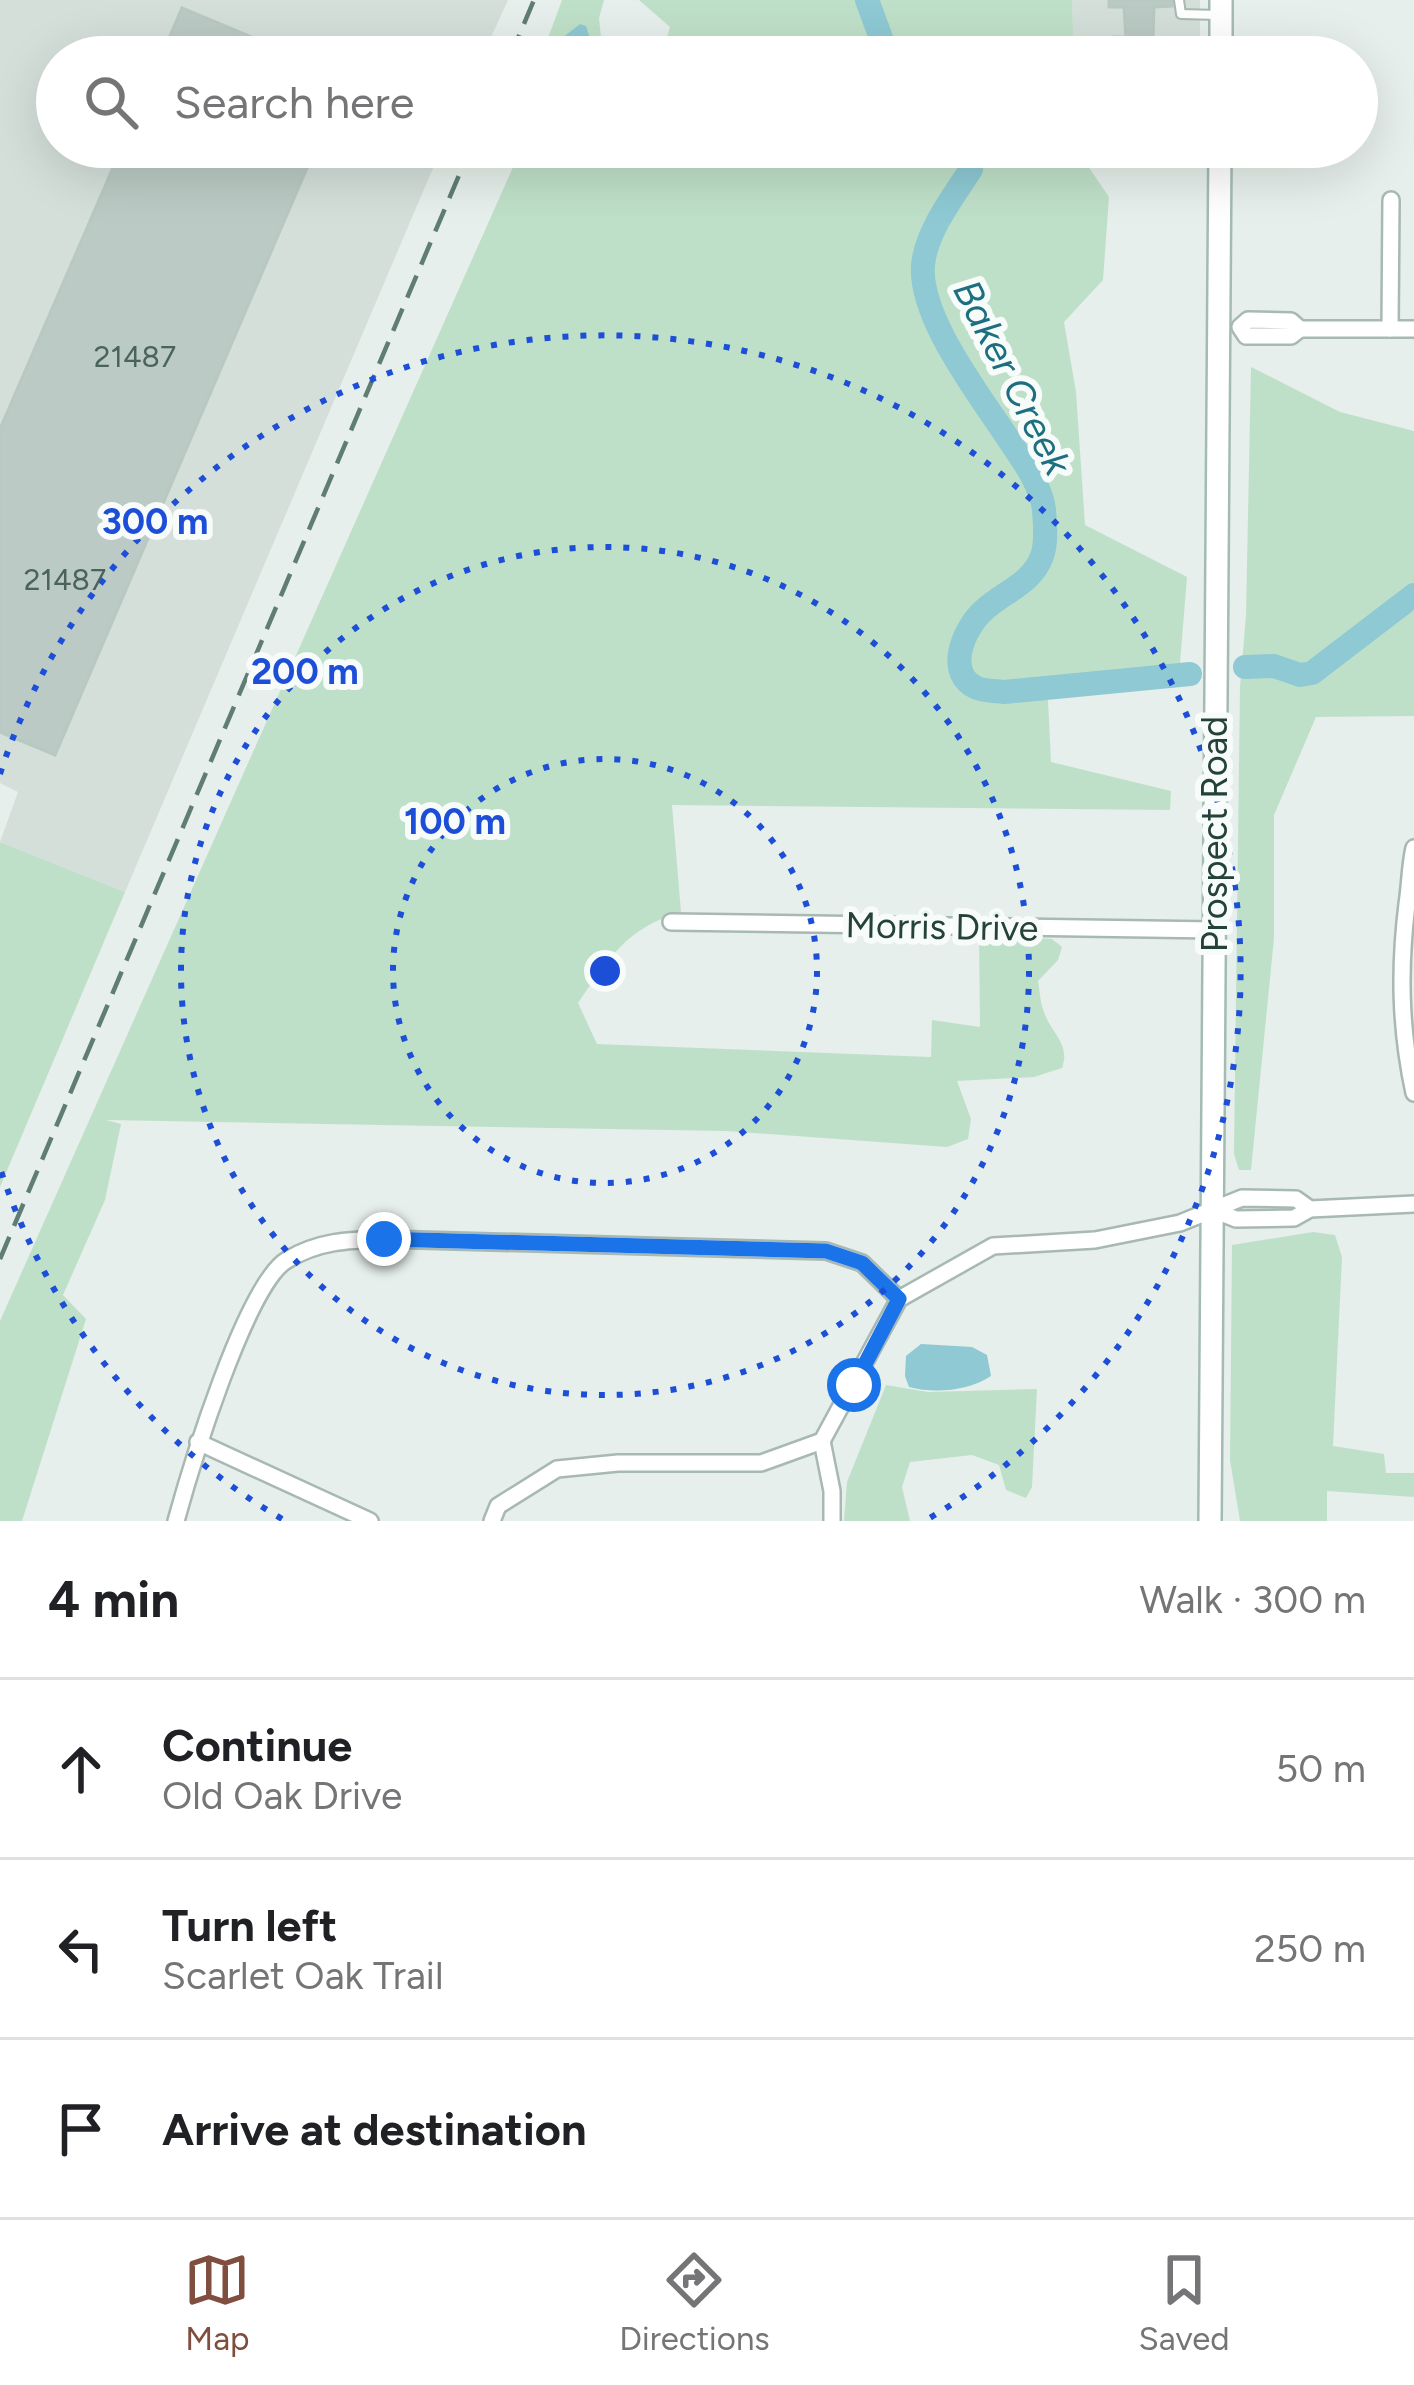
<!DOCTYPE html>
<html lang="en">
<head>
<meta charset="utf-8">
<style>
	:root { --surface:#fff; --page:#f2f2f2; --text:#202124; --muted:#757577; --line:#e0e0e0; --accent:#7f4e3f }
	body { margin:0; font-family:Figtree,sans-serif; background:var(--page); color:var(--text) }
	.stop { position:absolute; width:36px; height:36px; margin:-27px; border:9px solid #1a73e8; border-radius:50%; background:#fff }
	.stop.end { background:#1a73e8; border-color:#fff; box-shadow:0 3px 12px #0008 }
	.list { margin:0; padding:0; list-style:none }
	h2 { display:flex; justify-content:space-between; align-items:center; height:156px; margin:0; padding:0 48px; font-size:51px }
	h2 small { font-size:39px; font-weight:400; color:var(--muted) }
	.list li { display:grid; grid-template-columns:78px 1fr auto; gap:36px; align-items:center; box-sizing:border-box; height:180px; padding:0 48px; border-top:3px solid var(--line) }
	.list b { display:block; font-size:45px; white-space:nowrap }
	.list p { margin:0; font-size:39px; white-space:nowrap; color:var(--muted) }
	.list em { font-size:39px; font-style:normal; color:var(--muted) }
	.icon { flex:none; width:66px; height:66px; fill:none; stroke:currentColor; stroke-width:2; stroke-linecap:round; stroke-linejoin:round }
	.map { position:relative; flex:none; width:1414px; height:1521px; overflow:hidden }
	.search { position:absolute; background:var(--surface); box-shadow:0 12px 48px #0002; left:36px; right:36px; top:36px; height:132px; display:flex; align-items:center; gap:30px; box-sizing:border-box; padding:0 42px; border-radius:66px; color:var(--muted); font-size:45px }
	.sheet { height:696px; background:var(--surface) }
	nav { display:flex; justify-content:space-around; align-items:center; box-sizing:border-box; height:168px; border-top:3px solid var(--line); background:var(--surface); font-size:33px; color:var(--muted) }
	nav a { display:grid; justify-items:center; gap:6px }
	nav .on { color:var(--accent) }
	.map>svg:first-child { display:block }
	.built { fill:#d4dfda }
	.green { fill:#bfe0c8 }
	.water { fill:#8ec9d4 }
	.lines { fill:none; stroke-linecap:round; stroke-linejoin:round }
	.river { stroke:#8ec9d4; stroke-width:24 }
	.building { fill:#bbcac4; stroke:#b8c9c2; stroke-width:3 }
	.lane-casing { stroke:#a8b8b2; stroke-width:12 }
	.street-casing { stroke:#a8b8b2; stroke-width:20 }
	.secondary-casing { stroke:#a4bbb3; stroke-width:26 }
	.lane { stroke:#fff; stroke-width:8 }
	.street { stroke:#fff; stroke-width:15 }
	.secondary { stroke:#fff; stroke-width:21 }
	.rail { stroke:#5f7d75; stroke-width:4.5; stroke-dasharray:24 12; stroke-linecap:butt }
	.route { stroke:#1a73e8; stroke-width:15 }
	.ring { fill:none; stroke:#1d4ed8; stroke-width:6; stroke-dasharray:6 12 }
	.labels { text-anchor:middle; stroke-width:12; stroke-linejoin:round; paint-order:stroke }
	.number-label { font-size:30px; fill:#4a645c }
	.street-label { font-size:36px; fill:#24423a; stroke:#f7fbf9 }
	.water-label { font-size:39px; font-style:italic; fill:#1c6f80; stroke:#f7fbf9 }
	.centre { fill:#1d4ed8; stroke:#f7fbf9; stroke-width:6 }
	.ring-label { font-size:36px; text-anchor:middle; font-weight:bold; fill:#1d4ed8; stroke:#f7fbf9; stroke-width:12; stroke-linejoin:round; paint-order:stroke }
</style>
</head>
<body>
<div class="map">
<svg width="1414" height="1521" viewBox="0 0 1414 1521">
	<rect width="100%" height="100%" fill="#e6efeb"/>
	<g class="built">
		<path d="M0 0H508L482 57H57V147H442L125 892 0 842 18 792 0 783Z"/>
		<path d="M1072 0H1200V57H1074Z"/>
	</g>
	<g class="green">
		<path d="M562 0H604L599 18 603 57H541Z"/>
		<path d="M639 0H1072L1074 57H661L670 27Z"/>
		<path d="M522 147H1075L1109 197 1103 280 1064 322 1076 392 1085 525 1187 577 1180 663 1047 680 1051 762 1171 791 1170 810 672 805 681 912C626 928 609 958 578 1003L597 1044 931 1057 932 1020 980 1027 979 935 1052 939 1062 947 1058 960 1038 981C1040 991 1040 1003 1044 1012 1051 1033 1071 1044 1062 1068L1034 1077 957 1081 971 1119 968 1139 947 1147 726 1131 106 1120 121 1124 105 1200 63 1295 86 1319 22 1521H0V1321Z"/>
		<path d="M1251 367 1340 412 1414 431V716L1316 717 1274 815V938L1251 1170H1239L1234 1154 1240 687 1246 615Z"/>
		<path d="M0 842 125 892 0 1187Z"/>
		<path d="M1313 1232 1335 1235 1342 1257 1333 1446 1384 1454 1386 1473H1414V1497L1327 1491V1521H1240L1230 1460 1232 1245Z"/>
		<path d="M886 1385 928 1392 1037 1389 1032 1487 1026 1498 1006 1490 999 1465 972 1455 910 1462 902 1487 910 1521H844L847 1482Z"/>
	</g>
	<g class="water">
		<path d="M580 24 586 26 596 57H559L561 39Z"/>
		<path d="M921 1344 972 1347 987 1355 991 1376C968 1391 935 1394 909 1387L905 1376 906 1356Z"/>
	</g>
	<g class="lines">
		<g class="river">
			<path d="M867 0 888 57"/>
			<path d="M959 147 971 169C954 196 930 226 924 258 913 310 979 394 1007 437 1021 458 1041 484 1044 510 1045 523 1047 543 1042 556 1032 584 1003 592 983 611 964 628 944 674 977 688 984 691 996 691 1004 692L1190 674"/>
			<path d="M1245 667 1274 666 1300 675 1312 673 1414 595"/>
		</g>
	</g>
	<g class="building">
		<path d="M1109 0H1172V6L1154 7 1153 39 1126 40 1124 7H1109Z"/>
		<path d="M182 8 299 57H161Z"/>
		<path d="M1114 37 1167 38V57H1114Z"/>
		<path d="M122 147H316L55 755 0 732V429Z"/>
	</g>
	<g class="lines">
		<g class="lane-casing">
			<path id="lane" d="M1179 0 1181 14 1218 15"/>
		</g>
		<g class="street-casing">
			<g id="street">
				<path d="M1248 320 1291 321 1300 329 1291 336H1246L1240 327Z"/>
				<path d="M1300 329H1414"/>
				<path d="M1390 329 1391 200"/>
				<path d="M1414 848C1410 864 1410 885 1407 904 1399 969 1400 1028 1414 1093"/>
				<path d="M671 922 1214 930"/>
				<path d="M1213 1210 1236 1219 1294 1218 1310 1209 1414 1204"/>
				<path d="M822 1441 832 1491V1521"/>
				<path d="M198 1442 370 1521"/>
				<path d="M176 1521C190 1470 246 1284 287 1260 318 1241 348 1240 384 1239L826 1251 862 1263 899 1299"/>
				<path d="M492 1521 498 1506 557 1469 618 1463H761L822 1441 899 1299 993 1246 1095 1240 1180 1223 1242 1198 1296 1199 1310 1209"/>
			</g>
		</g>
		<g class="secondary-casing">
			<g id="secondary">
				<path d="M1221 57V0"/>
				<path d="M1210 1521 1220 147"/>
			</g>
		</g>
		<use href="#lane" class="lane"/>
		<use href="#street" class="street"/>
		<use href="#secondary" class="secondary"/>
		<g class="rail">
			<path d="M510 57 534 0"/>
			<path d="M0 1259 471 147"/>
		</g>
	</g>
	<g class="lines">
		<path class="route" d="M384 1239 826 1251 862 1263 899 1299 854 1385"/>
	</g>
	<g class="ring">
		<circle cx="605" cy="971" r="212"/>
		<circle cx="605" cy="971" r="424"/>
		<path d="M282 1519A636 636 0 0 1 0 1168M0 774A636 636 0 1 1 928 1519"/>
	</g>
	<g class="labels">
		<g class="number-label">
			<text x="135" y="367">21487</text>
			<text x="65" y="590">21487</text>
		</g>
		<g class="street-label">
			<text transform="translate(1214 834) rotate(-90)" y="13">Prospect Road</text>
			<text transform="translate(942 926) rotate(1)" y="13">Morris Drive</text>
		</g>
		<g class="water-label">
			<text transform="translate(1013 377) rotate(63)" y="14">Baker Creek</text>
		</g>
	</g>
	<circle cx="605" cy="971" r="18" class="centre"/>
	<g class="ring-label">
		<text x="155" y="534">300 m</text>
		<text x="305" y="684">200 m</text>
		<text x="455" y="834">100 m</text>
	</g>
</svg>
<div class="stop" style="left:854px;top:1385px"></div>
<div class="stop end" style="left:384px;top:1239px"></div>
<div class="search"><svg class="icon" aria-label="search" viewBox="0 0 24 24"><circle cx="10" cy="10" r="6"/><path d="M15 15l6 6"/></svg>Search here</div>
</div>
<section class="sheet">
<h2>4 min<small>Walk · 300 m</small></h2>
<ul class="list">
<li><svg class="icon" aria-label="ahead" viewBox="0 0 24 24"><path d="M12 20V5M6 11l6-6 6 6"/></svg><div><b>Continue</b><p>Old Oak Drive</p></div><em>50 m</em></li>
<li><svg class="icon" aria-label="left" viewBox="0 0 24 24"><path d="M17 20v-9H6M10 6l-5 5 5 5"/></svg><div><b>Turn left</b><p>Scarlet Oak Trail</p></div><em>250 m</em></li>
<li><svg class="icon" aria-label="arrive" viewBox="0 0 24 24"><path d="M6 21V4h12l-3 4 3 4H6"/></svg><div><b>Arrive at destination</b></div></li>
</ul>
</section>
<nav>
<a class="on"><svg class="icon" aria-label="map" viewBox="0 0 24 24"><path d="M3 6l6-2 6 2 6-2v14l-6 2-6-2-6 2zM9 4v14M15 6v14"/></svg>Map</a>
<a><svg class="icon" aria-label="directions" viewBox="0 0 24 24"><path d="M12 3l9 9-9 9-9-9zM9 14v-3h6M13 9l2 2-2 2"/></svg>Directions</a>
<a><svg class="icon" aria-label="saved" viewBox="0 0 24 24"><path d="M7 4h10v16l-5-4-5 4z"/></svg>Saved</a>
</nav>
</body>
</html>
